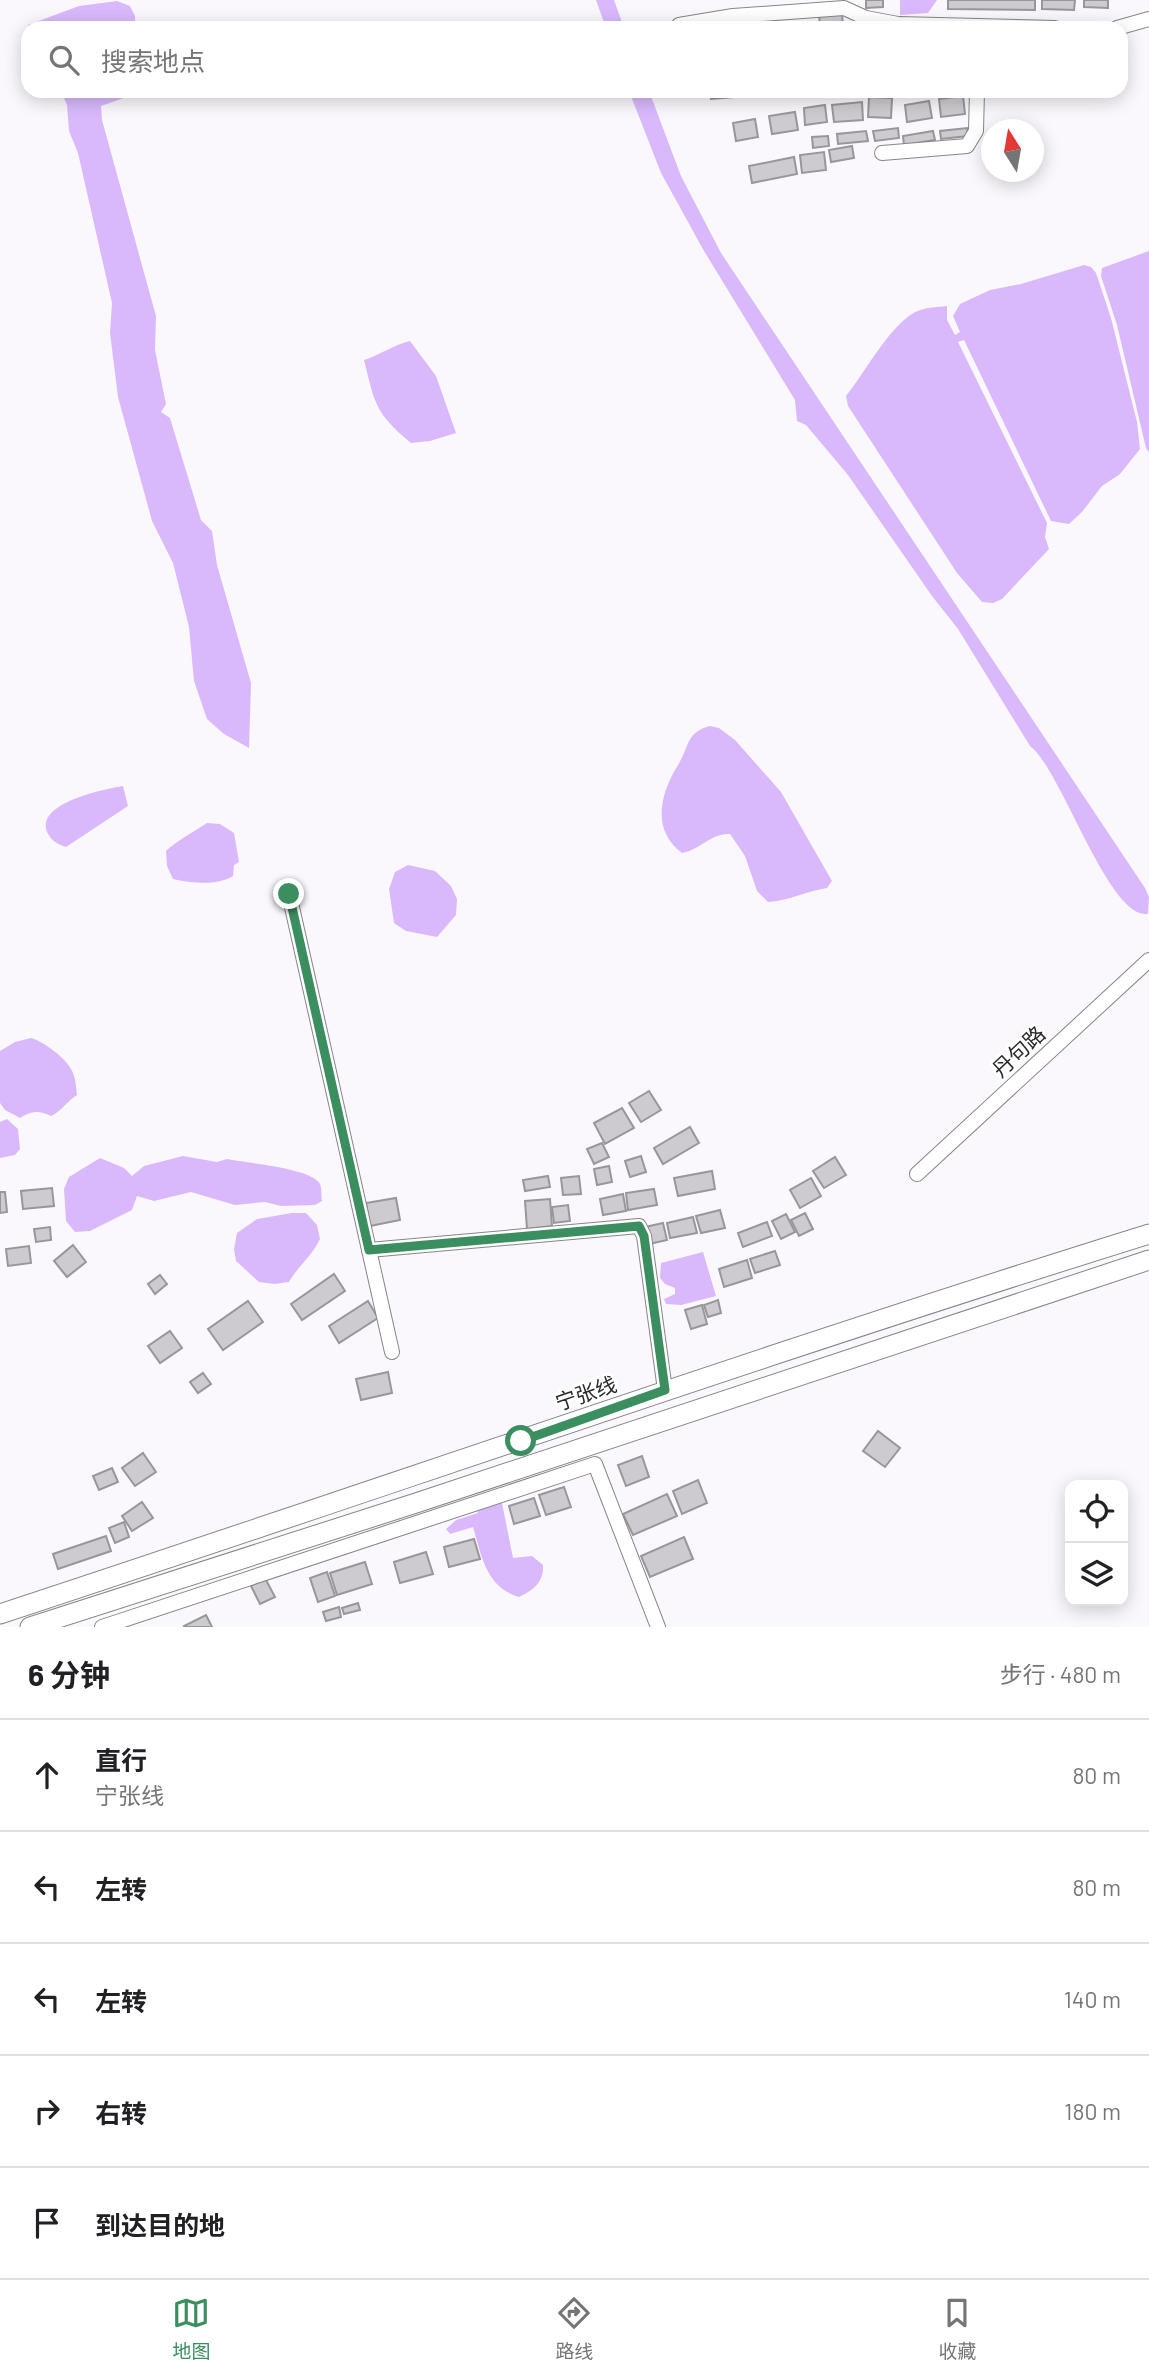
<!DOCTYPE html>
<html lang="zh">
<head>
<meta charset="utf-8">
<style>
	:root { --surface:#fff; --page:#f6f6f6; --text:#202124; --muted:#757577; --line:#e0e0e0; --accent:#3b8e60 }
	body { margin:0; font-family:Barlow,"Noto Sans SC",sans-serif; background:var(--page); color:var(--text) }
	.controls { position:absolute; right:21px; bottom:21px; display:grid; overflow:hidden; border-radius:14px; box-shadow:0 4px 18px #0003 }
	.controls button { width:63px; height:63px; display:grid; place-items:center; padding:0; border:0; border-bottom:2px solid var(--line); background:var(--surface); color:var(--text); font:35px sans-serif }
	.compass { position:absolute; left:981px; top:119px; width:63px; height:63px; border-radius:50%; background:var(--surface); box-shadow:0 4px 18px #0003; rotate:349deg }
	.stop { position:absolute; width:21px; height:21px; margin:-16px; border:5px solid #3b8e60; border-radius:50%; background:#fff }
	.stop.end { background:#3b8e60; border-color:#fff; box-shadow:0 2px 7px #0008 }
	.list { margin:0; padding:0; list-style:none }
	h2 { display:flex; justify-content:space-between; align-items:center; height:91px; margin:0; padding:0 28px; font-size:30px }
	h2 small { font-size:23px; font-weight:400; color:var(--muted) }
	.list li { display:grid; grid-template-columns:46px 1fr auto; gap:21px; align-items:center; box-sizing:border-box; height:112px; padding:0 28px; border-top:2px solid var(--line) }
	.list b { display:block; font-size:26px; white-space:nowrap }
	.list p { margin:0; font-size:23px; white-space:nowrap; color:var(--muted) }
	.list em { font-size:23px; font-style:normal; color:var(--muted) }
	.icon { flex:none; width:38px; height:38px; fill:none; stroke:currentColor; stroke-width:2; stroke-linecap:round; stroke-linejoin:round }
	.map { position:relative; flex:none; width:1149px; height:1627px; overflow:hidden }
	.search { position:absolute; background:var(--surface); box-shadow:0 4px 18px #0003; left:21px; right:21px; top:21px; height:77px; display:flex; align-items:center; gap:18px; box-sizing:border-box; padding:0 24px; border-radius:21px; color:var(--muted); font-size:26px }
	.sheet { height:651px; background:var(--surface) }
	nav { display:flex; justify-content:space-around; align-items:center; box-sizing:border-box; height:98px; border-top:2px solid var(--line); background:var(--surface); font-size:19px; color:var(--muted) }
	nav a { display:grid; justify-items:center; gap:4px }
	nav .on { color:var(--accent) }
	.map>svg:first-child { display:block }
	.water { fill:#d9b9fc }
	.building { fill:#cdcbd0; stroke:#99969b; stroke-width:2 }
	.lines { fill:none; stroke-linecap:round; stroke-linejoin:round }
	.minor-casing { stroke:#88858a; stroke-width:16 }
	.major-casing { stroke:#88858a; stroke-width:21 }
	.minor { stroke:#fff; stroke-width:14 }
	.major { stroke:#fff; stroke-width:19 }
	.route { stroke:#3b8e60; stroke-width:9 }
	.labels { text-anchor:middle; stroke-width:6; stroke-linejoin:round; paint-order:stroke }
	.street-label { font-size:21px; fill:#2a292b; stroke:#fff }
</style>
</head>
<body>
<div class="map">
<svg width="1149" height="1627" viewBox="0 0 1149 1627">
	<rect width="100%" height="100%" fill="#faf8fd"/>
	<g class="water">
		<path d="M596 0H614L624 28H606Z"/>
		<path d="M900 0H937L928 13 900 15Z"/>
		<path d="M117 1 130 6 135 16V28H30L28 25 79 6Z"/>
		<path d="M61 91H135L132 95 101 106 102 120 156 316 155 350 166 404 161 412 170 418 201 520 212 531 217 565 251 683 249 748 224 734 207 719 194 681 189 627 173 563 152 521 118 397 110 333 112 303 78 153 69 131 67 105Z"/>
		<path d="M629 91H649L681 176 721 253 1145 888 1149 897 1148 914C1108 919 1062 770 1030 746L958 629 932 596 848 475 806 425 797 421 795 400 704 251 661 173Z"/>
		<path d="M1149 251V452L1146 448 1117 325 1101 276 1102 268Z"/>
		<path d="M1084 265 1091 267 1096 273 1111 318 1137 422 1140 449 1120 474 1102 486 1082 512 1069 524 1051 521 964 340 958 342 1047 523 1045 537 1049 549 1002 599 993 603 982 602 957 573 848 406 846 396C865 373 892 320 920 310 929 307 938 307 947 306V320L955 335 960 332 953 316 960 304 990 290 1021 284Z"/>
		<path d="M410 341 436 376 456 433 430 441 411 443C375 413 375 404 364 360 380 355 393 345 410 341Z"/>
		<path d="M710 726 719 728 735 740 781 792 832 881 827 888C807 891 788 901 768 902L757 891 745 856 730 834C711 833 700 850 682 853 651 830 660 794 678 765 690 746 685 733 710 726Z"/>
		<path d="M123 786 128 806 66 847C56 844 49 839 46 829 40 802 105 789 123 786Z"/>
		<path d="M207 823 220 824 234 833 239 862 234 865 233 876C217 886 191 883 173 879L167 866 166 851C178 840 193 832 207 823Z"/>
		<path d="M408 865 435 871 451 886 457 899 456 915 437 937 406 931 394 923 389 889 395 872Z"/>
		<path d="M31 1038C43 1041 69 1060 73 1073 76 1080 76 1088 77 1095 66 1102 62 1111 51 1116 38 1110 32 1111 20 1118L5 1110 0 1103V1051L15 1042Z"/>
		<path d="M7 1119 18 1129 20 1149 15 1155 0 1158V1122Z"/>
		<path d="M183 1156 217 1162 227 1159C246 1163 312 1168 320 1184 322 1188 321 1197 322 1201L315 1205 281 1206 265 1202 235 1205 191 1192 154 1201 137 1196 132 1210 90 1231 75 1232 66 1221 64 1189 69 1177 100 1158 124 1168 132 1176 144 1166Z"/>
		<path d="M292 1213H306L317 1225 320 1239C312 1256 298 1266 289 1282L275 1284 259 1282 236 1261 234 1249 237 1233 257 1219Z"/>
		<path d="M703 1252 716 1296 681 1305 666 1304 664 1299 675 1294V1288L665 1284 660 1278 661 1263Z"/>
		<path d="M500 1493 513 1558 532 1556 543 1565C544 1583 533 1590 519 1597 486 1587 482 1557 473 1527L450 1534 446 1529 456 1520 478 1513 475 1501Z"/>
	</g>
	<g class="building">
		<path d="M866 0H883V7L866 8Z"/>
		<path d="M948 0H1035V10L948 9Z"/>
		<path d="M1042 0H1075L1074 10 1042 9Z"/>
		<path d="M1084 0H1108V8L1084 7Z"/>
		<path d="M842 13 843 28H820L819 14Z"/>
		<path d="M711 91H734V97L711 99Z"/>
		<path d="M963 96 965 114 941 117 939 99Z"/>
		<path d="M869 97 892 98 891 118 868 117Z"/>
		<path d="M929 101 932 118 907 122 905 105Z"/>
		<path d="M862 102 863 120 834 122 832 105Z"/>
		<path d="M825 105 827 122 805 125 804 108Z"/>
		<path d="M795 112 798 130 772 134 769 116Z"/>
		<path d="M755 119 758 137 736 141 733 123Z"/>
		<path d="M898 128 899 138 875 141 873 131Z"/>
		<path d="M967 128 968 136 941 139 940 131Z"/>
		<path d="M866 131 868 141 838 144 837 134Z"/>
		<path d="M933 131 935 140 904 145 903 136Z"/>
		<path d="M828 136 829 146 813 148 812 137Z"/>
		<path d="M852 146 854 158 831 162 829 150Z"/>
		<path d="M824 152 826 170 802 173 800 155Z"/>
		<path d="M794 157 797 174 752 183 749 166Z"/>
		<path d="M649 1091 661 1110 641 1122 629 1103Z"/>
		<path d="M622 1108 634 1128 605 1144 594 1123Z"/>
		<path d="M690 1127 699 1143 663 1164 654 1148Z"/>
		<path d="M602 1143 609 1157 594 1164 587 1149Z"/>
		<path d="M641 1156 646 1172 630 1177 625 1161Z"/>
		<path d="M835 1157 846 1175 824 1188 813 1171Z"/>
		<path d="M609 1166 612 1182 597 1185 594 1169Z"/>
		<path d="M712 1171 715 1189 678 1196 674 1178Z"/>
		<path d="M548 1176 550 1187 525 1191 523 1180Z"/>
		<path d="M579 1176 581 1194 563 1195 561 1178Z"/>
		<path d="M811 1178 821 1196 800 1208 790 1190Z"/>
		<path d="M52 1188 54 1206 23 1209 21 1191Z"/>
		<path d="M654 1189 657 1205 628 1210 626 1193Z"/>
		<path d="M0 1192H5L7 1212 0 1213Z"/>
		<path d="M623 1194 626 1211 603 1215 600 1199Z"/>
		<path d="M396 1198 400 1220 370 1226 366 1203Z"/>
		<path d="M550 1199 552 1226 527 1229 525 1201Z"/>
		<path d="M568 1205 570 1221 554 1223 552 1207Z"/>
		<path d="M720 1210 725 1228 701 1233 696 1216Z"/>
		<path d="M805 1213 813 1229 799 1236 791 1220Z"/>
		<path d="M786 1214 795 1232 781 1239 772 1221Z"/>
		<path d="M693 1217 697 1233 670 1238 667 1223Z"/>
		<path d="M767 1222 772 1236 743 1247 738 1233Z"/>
		<path d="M663 1223 667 1240 649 1244 645 1227Z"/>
		<path d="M50 1227 51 1240 36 1242 34 1229Z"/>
		<path d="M73 1245 86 1262 67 1277 54 1261Z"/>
		<path d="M29 1246 31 1263 8 1266 6 1249Z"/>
		<path d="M775 1251 780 1265 755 1273 750 1259Z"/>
		<path d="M747 1260 752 1278 724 1287 719 1269Z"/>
		<path d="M334 1274 345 1291 302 1320 291 1304Z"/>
		<path d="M160 1275 167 1284 155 1294 148 1284Z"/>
		<path d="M718 1300 721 1313 708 1317 704 1305Z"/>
		<path d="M248 1301 263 1322 223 1350 208 1329Z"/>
		<path d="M368 1301 378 1318 339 1343 329 1326Z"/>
		<path d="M702 1305 707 1324 691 1329 685 1310Z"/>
		<path d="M170 1331 182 1348 160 1363 148 1346Z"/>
		<path d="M388 1372 392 1393 361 1400 356 1379Z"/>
		<path d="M203 1373 211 1384 198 1393 190 1382Z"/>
		<path d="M878 1431 900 1448 885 1467 863 1451Z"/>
		<path d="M143 1453 156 1472 135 1486 122 1468Z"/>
		<path d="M642 1456 649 1477 626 1486 618 1465Z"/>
		<path d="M112 1468 118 1482 99 1490 93 1476Z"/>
		<path d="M698 1480 707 1503 682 1514 673 1491Z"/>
		<path d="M564 1487 571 1507 546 1515 539 1495Z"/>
		<path d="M667 1494 677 1516 633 1535 623 1514Z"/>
		<path d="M534 1498 540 1516 514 1524 509 1506Z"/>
		<path d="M142 1502 153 1518 132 1531 122 1516Z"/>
		<path d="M124 1522 129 1537 115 1543 109 1528Z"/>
		<path d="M106 1536 111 1551 58 1569 53 1554Z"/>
		<path d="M684 1537 693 1559 650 1577 641 1556Z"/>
		<path d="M474 1539 480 1559 449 1567 444 1547Z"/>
		<path d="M426 1552 433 1574 400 1583 394 1562Z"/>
		<path d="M365 1562 372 1584 337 1595 330 1573Z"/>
		<path d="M327 1572 335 1596 318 1602 310 1578Z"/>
		<path d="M265 1578 275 1597 260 1604 251 1586Z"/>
		<path d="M358 1603 360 1610 344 1614 342 1608Z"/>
		<path d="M339 1607 341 1617 326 1621 323 1612Z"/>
		<path d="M206 1615 212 1627H185L184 1626Z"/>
	</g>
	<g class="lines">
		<g class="minor-casing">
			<g id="minor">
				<path d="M679 25 733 16 844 8 866 18 898 24 1055 28"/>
				<path d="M1117 28 1149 19"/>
				<path d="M882 153 967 146 976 131 977 91"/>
				<path d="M289 894 392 1352"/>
				<path d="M917 1174 1149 960"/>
				<path d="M369 1250 639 1226 644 1236 665 1390"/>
				<path d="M102 1627 595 1464 658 1627"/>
			</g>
		</g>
		<g class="major-casing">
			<g id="major">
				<path d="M0 1614C383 1488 764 1354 1149 1234"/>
				<path d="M30 1627 416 1503 1149 1260"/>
			</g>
		</g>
		<use href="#minor" class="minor"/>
		<use href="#major" class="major"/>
	</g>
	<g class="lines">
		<path class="route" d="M289 894 369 1250 639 1226 644 1236 665 1390 521 1441"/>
	</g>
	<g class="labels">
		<g class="street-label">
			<text transform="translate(1019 1052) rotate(-43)" y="7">丹句路</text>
			<text transform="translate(586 1394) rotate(-19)" y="7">宁张线</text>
		</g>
	</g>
</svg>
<div class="controls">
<button><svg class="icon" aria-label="locate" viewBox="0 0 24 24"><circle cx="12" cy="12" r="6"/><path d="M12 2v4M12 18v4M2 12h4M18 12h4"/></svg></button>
<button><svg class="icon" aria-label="layers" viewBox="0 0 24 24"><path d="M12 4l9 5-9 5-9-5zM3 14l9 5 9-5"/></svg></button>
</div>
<svg class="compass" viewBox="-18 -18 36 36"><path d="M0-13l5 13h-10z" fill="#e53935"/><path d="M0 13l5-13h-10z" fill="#757577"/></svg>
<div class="stop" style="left:521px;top:1441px"></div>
<div class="stop end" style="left:289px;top:894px"></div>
<div class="search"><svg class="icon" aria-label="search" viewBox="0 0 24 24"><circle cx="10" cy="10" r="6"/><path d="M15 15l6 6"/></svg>搜索地点</div>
</div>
<section class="sheet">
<h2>6 分钟<small>步行 · 480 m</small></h2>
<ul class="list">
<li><svg class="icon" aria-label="ahead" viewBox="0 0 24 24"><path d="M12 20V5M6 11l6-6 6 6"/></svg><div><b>直行</b><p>宁张线</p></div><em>80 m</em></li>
<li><svg class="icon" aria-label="left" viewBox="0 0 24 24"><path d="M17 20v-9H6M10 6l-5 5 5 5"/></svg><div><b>左转</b></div><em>80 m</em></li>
<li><svg class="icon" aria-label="left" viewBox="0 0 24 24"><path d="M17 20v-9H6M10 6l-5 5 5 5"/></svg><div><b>左转</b></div><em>140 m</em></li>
<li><svg class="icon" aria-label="right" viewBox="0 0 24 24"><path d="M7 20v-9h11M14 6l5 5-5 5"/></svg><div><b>右转</b></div><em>180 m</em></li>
<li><svg class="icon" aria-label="arrive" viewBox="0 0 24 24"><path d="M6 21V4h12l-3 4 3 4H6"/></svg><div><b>到达目的地</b></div></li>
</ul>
</section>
<nav>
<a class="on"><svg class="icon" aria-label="map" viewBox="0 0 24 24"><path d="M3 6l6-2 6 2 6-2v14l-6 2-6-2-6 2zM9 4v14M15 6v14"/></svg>地图</a>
<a><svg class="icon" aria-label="directions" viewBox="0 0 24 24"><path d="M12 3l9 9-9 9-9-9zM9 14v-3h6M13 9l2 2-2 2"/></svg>路线</a>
<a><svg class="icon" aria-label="saved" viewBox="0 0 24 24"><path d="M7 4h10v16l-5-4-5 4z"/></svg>收藏</a>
</nav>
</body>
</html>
